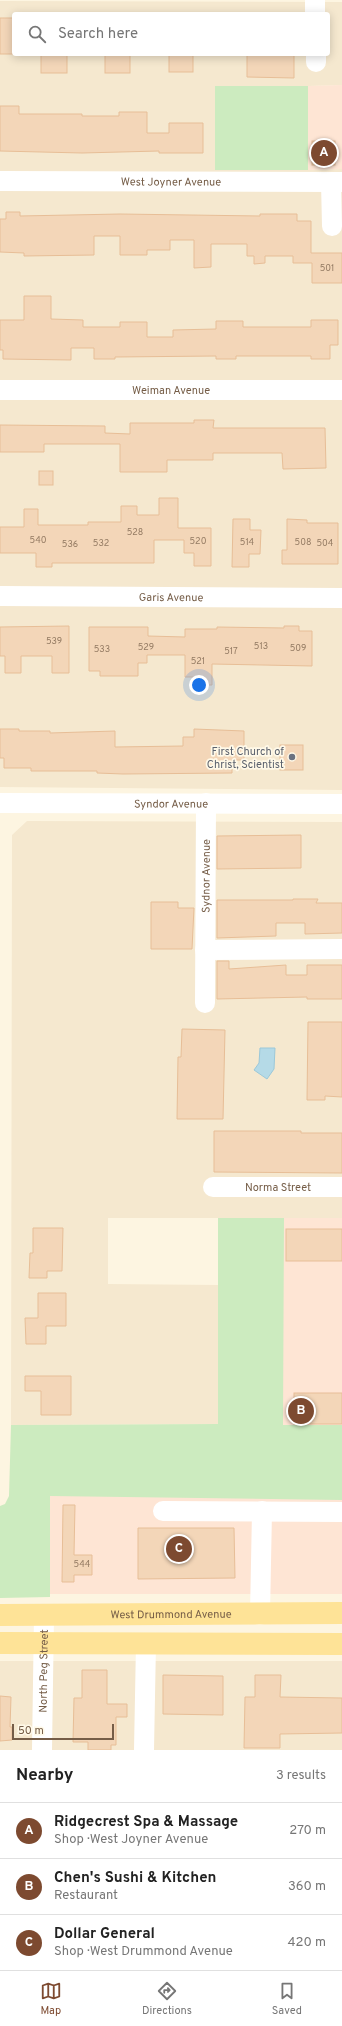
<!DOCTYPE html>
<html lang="en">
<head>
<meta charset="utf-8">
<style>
	:root { --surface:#fff; --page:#f2f2f2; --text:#222; --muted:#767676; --line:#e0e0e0; --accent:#7d4a30 }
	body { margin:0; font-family:Overpass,sans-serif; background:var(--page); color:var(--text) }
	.scale { position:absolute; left:12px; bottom:10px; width:102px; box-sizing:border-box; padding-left:4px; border:2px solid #755d47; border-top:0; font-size:11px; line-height:14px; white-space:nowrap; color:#755d47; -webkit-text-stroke:3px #fff9e8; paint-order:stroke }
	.you { position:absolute; left:199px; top:685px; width:14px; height:14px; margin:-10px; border:3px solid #fff; border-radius:50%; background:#1a73e8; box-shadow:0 0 0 6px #1a73e833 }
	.badge { display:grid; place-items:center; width:26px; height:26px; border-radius:50%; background:var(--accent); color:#fff; font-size:13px; font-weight:700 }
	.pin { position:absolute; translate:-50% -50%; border:2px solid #fff; box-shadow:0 1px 4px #0006 }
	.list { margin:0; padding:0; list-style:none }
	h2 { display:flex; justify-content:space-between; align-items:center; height:52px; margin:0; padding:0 16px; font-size:17px }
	h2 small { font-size:13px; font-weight:400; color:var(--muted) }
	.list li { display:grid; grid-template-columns:26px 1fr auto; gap:12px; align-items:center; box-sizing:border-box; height:56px; padding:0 16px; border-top:1px solid var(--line) }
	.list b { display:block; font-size:15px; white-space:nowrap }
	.list p { margin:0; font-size:13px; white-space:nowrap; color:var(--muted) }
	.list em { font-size:13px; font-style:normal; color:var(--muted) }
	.icon { flex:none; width:22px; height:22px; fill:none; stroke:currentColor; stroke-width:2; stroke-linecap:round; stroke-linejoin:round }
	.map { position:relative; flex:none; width:342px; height:1750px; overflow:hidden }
	.search { position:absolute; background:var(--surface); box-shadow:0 2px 10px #0003; left:12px; right:12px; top:12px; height:44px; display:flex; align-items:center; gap:10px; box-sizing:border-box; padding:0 14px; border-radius:4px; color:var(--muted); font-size:15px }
	.sheet { height:220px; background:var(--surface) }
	nav { display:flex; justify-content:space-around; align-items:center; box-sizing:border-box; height:56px; border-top:1px solid var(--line); background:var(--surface); font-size:11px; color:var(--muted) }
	nav a { display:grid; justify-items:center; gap:2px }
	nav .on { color:var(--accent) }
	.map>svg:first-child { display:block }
	.residential { fill:#f5e8cf; fill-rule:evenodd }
	.commercial { fill:#fee5d4 }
	.green { fill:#ccebbf }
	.water { fill:#b5dae7; stroke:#9bc8d9 }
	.building { fill:#f3d6b8; stroke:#e7be97 }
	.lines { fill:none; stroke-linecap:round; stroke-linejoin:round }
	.minor { stroke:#fff; stroke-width:20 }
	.major { stroke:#fee397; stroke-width:22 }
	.worship-dot { fill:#6b7280; stroke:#fff9e8; stroke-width:1.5 }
	.labels { text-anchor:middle; stroke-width:3.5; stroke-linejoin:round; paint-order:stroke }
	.number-label { font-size:9px; fill:#947b63 }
	.street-label { font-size:11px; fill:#755d47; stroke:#fff9e8 }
	.worship-label { font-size:11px; fill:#5b616d; stroke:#fff9e8; text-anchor:end }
</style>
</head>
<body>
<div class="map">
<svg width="342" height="1750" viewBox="0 0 342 1750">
	<rect width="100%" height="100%" fill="#fdf5e1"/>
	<g class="residential">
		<path d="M0 1 342 2V85L308 86V170L342 169V790L0 787ZM14 14H328V54H14Z"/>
		<path d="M27 821 342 822V1218H108V1284L218 1285V1424L11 1425 12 835Z"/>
		<rect x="0" y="1661" width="342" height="89"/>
	</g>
	<g class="commercial">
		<path d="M342 85V169L308 170V86Z"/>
		<path d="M218 1218H342V1594H50V1496H218Z"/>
	</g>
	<g class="green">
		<rect x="215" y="86" width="93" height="84"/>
		<path d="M218 1218H284L283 1425H342V1500L50 1496V1597L0 1598V1506L5 1504 9 1496 11 1425 218 1424Z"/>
	</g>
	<path class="water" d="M260 1048H275L274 1069 267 1079 254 1070 259 1063Z"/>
	<g class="building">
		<rect x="0" y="18" width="14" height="36"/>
		<rect x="41" y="54" width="26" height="19"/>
		<rect x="105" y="54" width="25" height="19"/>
		<rect x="169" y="54" width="24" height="18"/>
		<path d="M247 54H294V78L247 77Z"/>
		<path d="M0 106H19V114H82V116H119V112H147V133H169V123H203V153H159V151L82 153 0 151Z"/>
		<rect x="312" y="141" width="23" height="24"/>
		<path d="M6 212H20V216L120 214 260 216V214H297V221H311V253H342V283H312V263H293V256H265V263L254 264V256H247V244H211V267L194 268V240H170V250H147V255H120V236H94V255L24 256V253L0 252V219H6Z"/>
		<path d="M24 296H51V319L83 320V327H120V322H147V337H173V330L216 329V321H243V327H311V320H338V345H330V359H311V356H236V359H216V356L115 357V359H94V348H71V360L3 359V350H0V320H24Z"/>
		<path d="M194 420H214L213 428H325L326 468 283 469 282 453H213V460H167V472H120V444H44V452H0V425L105 426V433L130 434V423H194Z"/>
		<rect x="39" y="471" width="14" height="14"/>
		<path d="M159 498H178V528H211V566H194V553H184V540H154V563H52V567H36V553H0V527H24V509H38V525H88V522H121V506H137V515H159Z"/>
		<path d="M233 519H250V530H261L260 554H249V567H232Z"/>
		<path d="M287 519 307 520V523H338V564H282V550H287Z"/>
		<path d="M69 626V673H52V656H21V673H5V656H0V627Z"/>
		<path d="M284 626H299V631H312V666L212 664V685H193V677H185V655H147V663H138V676H100V671H89V627H148V636L185 637V629H217V627L284 628Z"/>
		<path d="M0 729H19V731H50V733L115 731V747L183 746V737H194V729L244 731V760H232V773L123 774 97 773V771H31V768H4V758H0Z"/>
		<rect x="280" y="745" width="23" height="25"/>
		<path d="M301 835V868L217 869V836Z"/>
		<path d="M293 899H318L316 903H342V933L305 934V923H276V936L217 938V900H293Z"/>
		<path d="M151 902H178V908H194L192 949H151Z"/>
		<path d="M217 961H229V969L286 965V975H307V965H342V999H307V997L217 999Z"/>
		<path d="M308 1022H342V1097L325 1096V1100H307Z"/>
		<path d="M182 1029 225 1030 223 1119H177L178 1057H181Z"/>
		<path d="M214 1131H301V1133H342V1173L214 1172Z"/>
		<path d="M33 1228H63L62 1271H47V1278H29L30 1253H33Z"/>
		<rect x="286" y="1229" width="56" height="32"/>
		<path d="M38 1293H66V1326H46V1344H26L25 1318H38Z"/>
		<path d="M25 1376H71V1415H41V1391H25Z"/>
		<rect x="294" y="1393" width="48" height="31"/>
		<path d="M63 1505H75L74 1555H92V1575H74V1582H62Z"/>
		<path d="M138 1528H234L235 1578 138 1579Z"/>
		<path d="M82 1670H107V1704H127V1717H116V1745H111V1750H88V1742H73L74 1698H82Z"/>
		<path d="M163 1675 223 1676V1715L163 1714Z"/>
		<path d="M255 1675H281L280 1697 342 1698V1733L280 1734V1748H244L245 1697H255Z"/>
		<path d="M0 1696 11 1697 10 1727H12V1740L0 1741Z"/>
	</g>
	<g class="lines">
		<g class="minor">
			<path d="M315 0V14"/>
			<path d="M316 54V62"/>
			<path id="s1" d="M0 181 342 182"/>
			<path d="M331 182 332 226"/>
			<path id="s2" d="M0 390H342"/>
			<path id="s3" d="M0 596 342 598"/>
			<path id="s4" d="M0 803 342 804"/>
			<path d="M205 950 342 949"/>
			<path id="s5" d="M205 1003 206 803"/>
			<path id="s6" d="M213 1187H342"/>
			<path d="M163 1511 342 1512"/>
			<path d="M260 1615 262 1511"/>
			<path id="s7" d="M42 1750 44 1615"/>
			<path d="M144 1750 146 1643"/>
		</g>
		<g class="major">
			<path id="s8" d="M0 1615 342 1613"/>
			<path d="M0 1643 342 1644"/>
		</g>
	</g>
	<circle class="worship-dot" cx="292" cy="757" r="4"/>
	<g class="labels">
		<g class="number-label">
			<text x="327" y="271">501</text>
			<text x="135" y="535">528</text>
			<text x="38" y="543">540</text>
			<text x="198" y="544">520</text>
			<text x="247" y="545">514</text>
			<text x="303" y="545">508</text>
			<text x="101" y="546">532</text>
			<text x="325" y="546">504</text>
			<text x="70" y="547">536</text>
			<text x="54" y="644">539</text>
			<text x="261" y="649">513</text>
			<text x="146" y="650">529</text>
			<text x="298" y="651">509</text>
			<text x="102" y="652">533</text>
			<text x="231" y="654">517</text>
			<text x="198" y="664">521</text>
			<text x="82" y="1567">544</text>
		</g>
		<g class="street-label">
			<text dy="4" stroke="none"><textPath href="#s1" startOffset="171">West Joyner Avenue</textPath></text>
			<text dy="4" stroke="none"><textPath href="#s2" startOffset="171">Weiman Avenue</textPath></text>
			<text dy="4" stroke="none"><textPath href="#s3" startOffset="171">Garis Avenue</textPath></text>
			<text dy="4" stroke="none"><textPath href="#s4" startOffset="171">Syndor Avenue</textPath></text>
			<text dy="4" stroke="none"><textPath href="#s5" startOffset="127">Sydnor Avenue</textPath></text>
			<text dy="4" stroke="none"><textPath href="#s6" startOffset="65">Norma Street</textPath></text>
			<text dy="4" stroke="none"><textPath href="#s8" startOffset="171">West Drummond Avenue</textPath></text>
			<text dy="4" stroke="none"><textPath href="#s7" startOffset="79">North Peg Street</textPath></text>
		</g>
		<g class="worship-label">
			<text x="284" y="755">First Church of<tspan x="284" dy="13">Christ, Scientist</tspan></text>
		</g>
	</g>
</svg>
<div class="scale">50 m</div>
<div class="you"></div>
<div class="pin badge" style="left:324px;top:153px">A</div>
<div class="pin badge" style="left:301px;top:1411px">B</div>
<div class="pin badge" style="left:179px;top:1549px">C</div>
<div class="search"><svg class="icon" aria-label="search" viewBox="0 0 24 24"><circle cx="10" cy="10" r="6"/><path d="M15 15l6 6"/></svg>Search here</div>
</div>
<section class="sheet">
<h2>Nearby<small>3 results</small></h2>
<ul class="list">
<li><span class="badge">A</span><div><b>Ridgecrest Spa &amp; Massage</b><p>Shop · West Joyner Avenue</p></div><em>270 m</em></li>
<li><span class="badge">B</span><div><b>Chen's Sushi &amp; Kitchen</b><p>Restaurant</p></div><em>360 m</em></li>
<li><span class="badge">C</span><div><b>Dollar General</b><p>Shop · West Drummond Avenue</p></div><em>420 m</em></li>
</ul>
</section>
<nav>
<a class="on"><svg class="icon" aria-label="map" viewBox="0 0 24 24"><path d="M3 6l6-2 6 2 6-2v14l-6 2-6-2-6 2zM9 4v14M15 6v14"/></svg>Map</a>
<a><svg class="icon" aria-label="directions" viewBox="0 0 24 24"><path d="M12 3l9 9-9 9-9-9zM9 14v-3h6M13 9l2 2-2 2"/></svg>Directions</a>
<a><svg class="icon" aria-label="saved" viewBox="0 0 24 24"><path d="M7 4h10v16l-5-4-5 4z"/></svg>Saved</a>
</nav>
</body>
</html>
